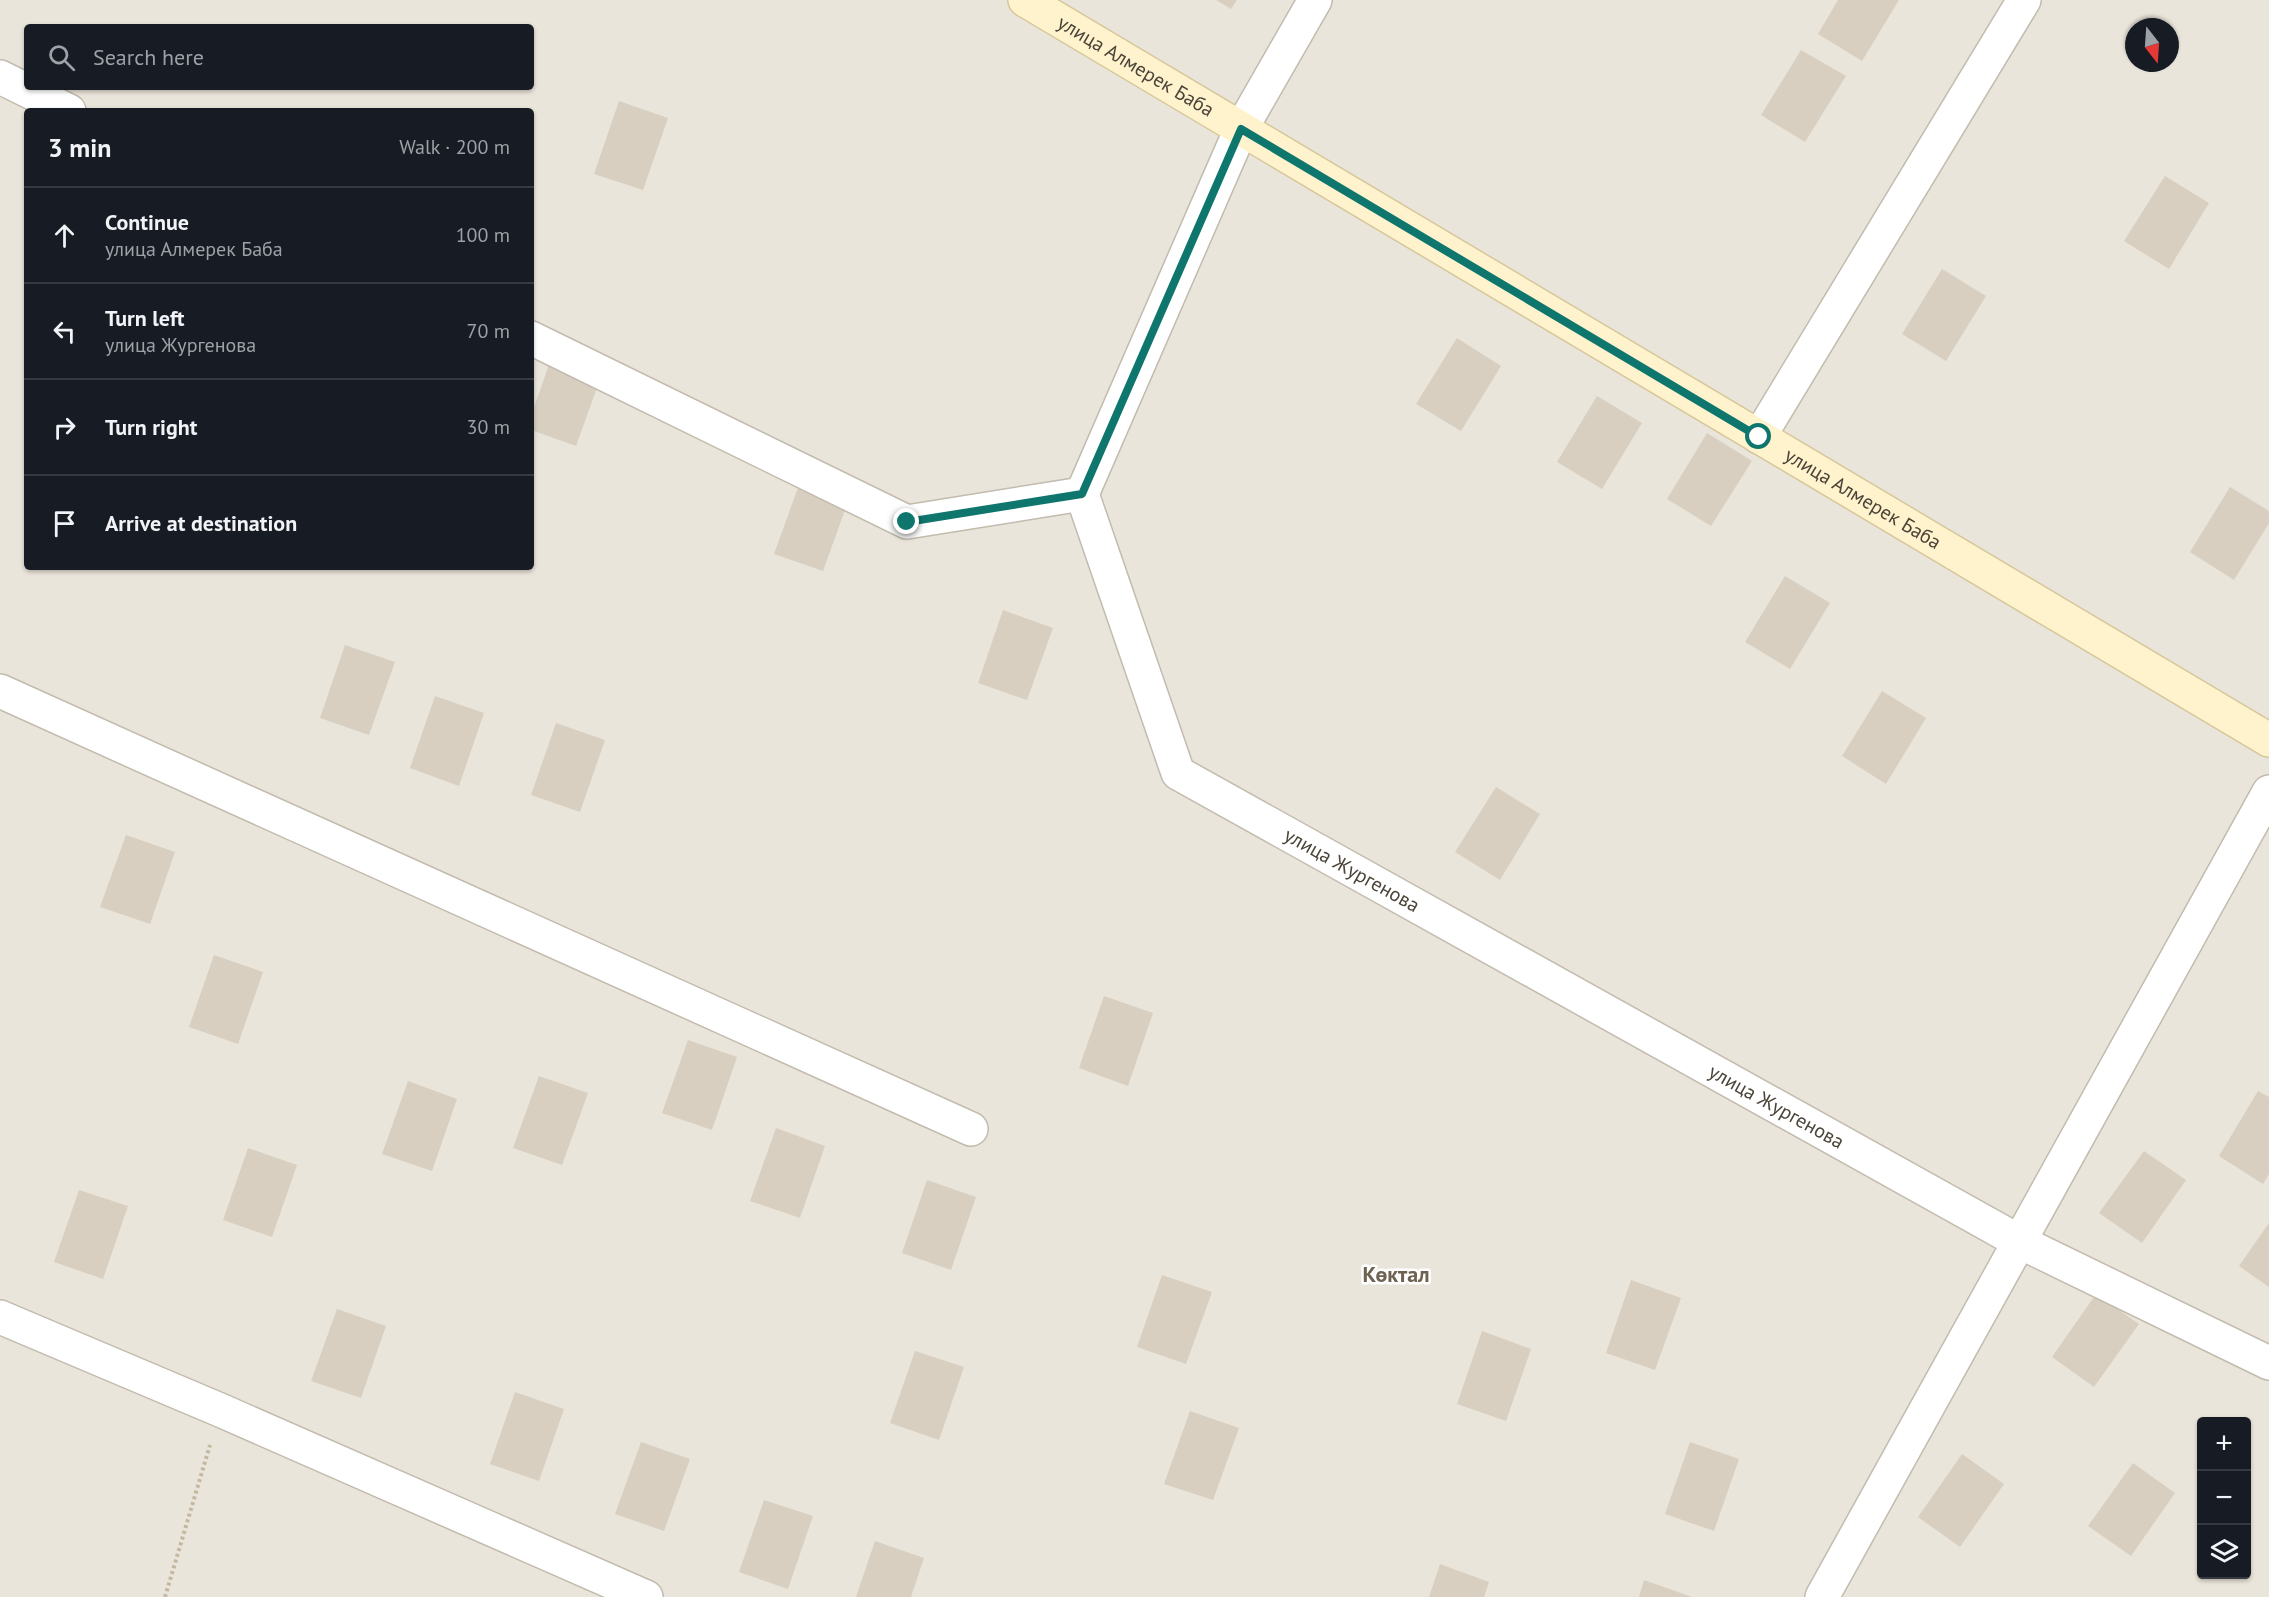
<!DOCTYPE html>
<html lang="en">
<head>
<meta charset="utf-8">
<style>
	:root { --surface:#171b24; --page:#20242c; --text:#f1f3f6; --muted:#9ea1a6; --line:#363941 }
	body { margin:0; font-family:"PT Sans",sans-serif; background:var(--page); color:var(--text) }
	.controls { position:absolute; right:18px; bottom:18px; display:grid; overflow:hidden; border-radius:6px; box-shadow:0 2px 4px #0004 }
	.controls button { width:54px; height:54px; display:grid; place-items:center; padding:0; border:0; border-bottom:2px solid var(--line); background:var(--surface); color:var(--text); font:30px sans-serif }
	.compass { position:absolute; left:2125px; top:18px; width:54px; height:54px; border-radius:50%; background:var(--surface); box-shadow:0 2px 4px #0004; rotate:163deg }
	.stop { position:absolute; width:18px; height:18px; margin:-14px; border:4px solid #0f766e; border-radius:50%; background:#fff }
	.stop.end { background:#0f766e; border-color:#fff; box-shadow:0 2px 6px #0008 }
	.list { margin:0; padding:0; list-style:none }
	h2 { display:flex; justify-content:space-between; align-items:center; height:78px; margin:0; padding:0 24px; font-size:26px }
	h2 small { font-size:20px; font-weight:400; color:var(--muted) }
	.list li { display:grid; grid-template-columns:39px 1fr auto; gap:18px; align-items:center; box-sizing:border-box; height:96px; padding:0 24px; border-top:2px solid var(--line) }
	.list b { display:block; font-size:22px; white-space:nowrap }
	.list p { margin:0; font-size:20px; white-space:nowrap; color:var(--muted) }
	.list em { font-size:20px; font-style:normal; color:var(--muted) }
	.icon { flex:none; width:33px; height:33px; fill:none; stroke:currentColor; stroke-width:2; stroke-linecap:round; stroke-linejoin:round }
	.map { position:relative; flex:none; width:2269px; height:1597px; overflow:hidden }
	.search { position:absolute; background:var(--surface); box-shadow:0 2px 4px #0004; left:24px; top:24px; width:510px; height:66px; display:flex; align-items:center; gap:15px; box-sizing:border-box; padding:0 21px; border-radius:6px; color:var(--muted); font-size:22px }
	.panel { position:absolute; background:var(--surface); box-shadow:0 2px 4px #0004; left:24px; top:108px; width:510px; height:462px; border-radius:6px }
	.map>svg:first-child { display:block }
	.residential { fill:#eae5da; fill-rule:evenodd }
	.building { fill:#d8cfc1 }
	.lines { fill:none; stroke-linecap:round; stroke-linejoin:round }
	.street-casing { stroke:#c2bbae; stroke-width:36 }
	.secondary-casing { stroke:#d6c79b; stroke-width:36 }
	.path { stroke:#c4b79f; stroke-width:4; stroke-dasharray:3 3; stroke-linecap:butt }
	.street { stroke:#fff; stroke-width:33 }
	.secondary { stroke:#fff3cd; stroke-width:33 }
	.route { stroke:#0f766e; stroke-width:8 }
	.labels { text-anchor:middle; stroke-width:5; stroke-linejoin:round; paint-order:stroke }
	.street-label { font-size:20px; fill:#4b4439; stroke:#fff }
	.quarter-label { font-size:22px; font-weight:bold; fill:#6e6250; stroke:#fff }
</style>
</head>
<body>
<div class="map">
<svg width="2269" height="1597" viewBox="0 0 2269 1597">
	<rect width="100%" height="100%" fill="#f6f3ec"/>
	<path class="residential" d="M0 0H2269V1597H0ZM27 27H531V87H27ZM2134 27H2170V63H2134ZM27 111H531V567H27ZM2202 1422H2246V1574H2202Z"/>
	<g class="building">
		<path d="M1216 0H1237L1231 9Z"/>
		<path d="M1838 0H1899L1862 61 1818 34Z"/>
		<path d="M1801 50 1846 76 1805 142 1761 115Z"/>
		<path d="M619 101 668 118 643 190 594 174Z"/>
		<path d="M2165 176 2209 203 2169 269 2124 241Z"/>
		<path d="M1942 269 1986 296 1946 361 1902 334Z"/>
		<path d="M1457 338 1501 366 1461 431 1416 404Z"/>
		<path d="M552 356 602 374 576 446 531 430V416Z"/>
		<path d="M1597 396 1642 423 1602 489 1557 462Z"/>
		<path d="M1707 433 1752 461 1711 526 1667 499Z"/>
		<path d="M800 482 849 499 823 571 774 554Z"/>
		<path d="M2230 487 2269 511V523L2234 580 2190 552Z"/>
		<path d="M1785 576 1830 603 1790 669 1745 642Z"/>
		<path d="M1003 610 1053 628 1027 700 978 683Z"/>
		<path d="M345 645 395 662 369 735 320 718Z"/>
		<path d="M1882 691 1926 718 1886 784 1842 756Z"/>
		<path d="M435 696 484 713 459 786 410 768Z"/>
		<path d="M556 723 605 740 580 812 531 795Z"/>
		<path d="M1496 787 1540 814 1500 880 1455 852Z"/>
		<path d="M126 835 175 852 150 924 100 907Z"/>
		<path d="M214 955 263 972 238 1044 189 1027Z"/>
		<path d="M1104 996 1153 1013 1128 1086 1079 1068Z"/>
		<path d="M688 1040 737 1057 712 1130 662 1113Z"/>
		<path d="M539 1076 588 1093 562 1165 513 1148Z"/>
		<path d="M408 1081 457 1099 432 1171 382 1154Z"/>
		<path d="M2258 1091 2269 1097V1174L2263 1184 2219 1156Z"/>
		<path d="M776 1128 825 1146 800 1218 750 1201Z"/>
		<path d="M248 1148 297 1165 272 1237 223 1220Z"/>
		<path d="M2144 1151 2186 1180 2142 1243 2099 1213Z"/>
		<path d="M927 1180 976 1197 951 1270 902 1253Z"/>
		<path d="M79 1190 128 1206 103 1279 54 1262Z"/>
		<path d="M2269 1223V1287L2239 1266Z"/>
		<path d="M1162 1275 1212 1292 1186 1364 1137 1347Z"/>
		<path d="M1631 1280 1681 1298 1655 1370 1606 1353Z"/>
		<path d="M2096 1294 2139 1324 2094 1387 2052 1357Z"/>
		<path d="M337 1309 386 1326 361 1398 311 1381Z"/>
		<path d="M1482 1331 1531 1349 1506 1421 1457 1404Z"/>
		<path d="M915 1351 964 1367 939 1440 890 1423Z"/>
		<path d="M515 1392 564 1409 539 1481 490 1464Z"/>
		<path d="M1190 1411 1239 1428 1213 1500 1164 1484Z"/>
		<path d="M641 1442 690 1459 664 1531 615 1514Z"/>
		<path d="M1690 1442 1739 1459 1714 1531 1665 1514Z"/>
		<path d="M1962 1454 2004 1484 1960 1547 1918 1517Z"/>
		<path d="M2133 1463 2175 1493 2131 1556 2088 1526Z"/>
		<path d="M764 1500 813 1516 788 1589 739 1572Z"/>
		<path d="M875 1541 924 1558 911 1597H856Z"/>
		<path d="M1440 1564 1489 1582 1484 1597H1429Z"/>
		<path d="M1644 1580 1692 1597H1639Z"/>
	</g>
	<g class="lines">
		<g class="street-casing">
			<g id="street">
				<path id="s1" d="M1315 0 1241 129 1082 494 1178 773 2020 1242 2269 1363"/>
				<path d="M0 77 69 111"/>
				<path d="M531 338 907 522 1082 494"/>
				<path d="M1759 437 2024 0"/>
				<path d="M0 691 971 1129"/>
				<path d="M0 1317 220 1410 646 1597"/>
				<path d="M1822 1597 2269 792"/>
			</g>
		</g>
		<g class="secondary-casing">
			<g id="secondary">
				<path id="s2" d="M1025 0 2269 740"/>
			</g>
		</g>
		<path class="path" d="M165 1597 210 1445"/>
		<use href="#street" class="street"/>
		<use href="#secondary" class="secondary"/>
	</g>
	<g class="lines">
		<path class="route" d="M907 522 1082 494 1241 129 1759 437"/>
	</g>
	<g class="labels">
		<g class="street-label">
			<text dy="7" stroke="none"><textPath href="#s2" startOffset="129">улица Алмерек Баба</textPath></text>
			<text dy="7" stroke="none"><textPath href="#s2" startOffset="975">улица Алмерек Баба</textPath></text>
			<text dy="7" stroke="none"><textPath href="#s1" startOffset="1041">улица Жургенова</textPath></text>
			<text dy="7" stroke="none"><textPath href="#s1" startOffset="1527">улица Жургенова</textPath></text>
		</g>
		<g class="quarter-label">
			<text x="1396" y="1282">Көктал</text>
		</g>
	</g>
</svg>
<div class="controls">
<button>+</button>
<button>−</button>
<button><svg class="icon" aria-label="layers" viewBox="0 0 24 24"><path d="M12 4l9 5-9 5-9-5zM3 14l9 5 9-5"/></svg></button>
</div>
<svg class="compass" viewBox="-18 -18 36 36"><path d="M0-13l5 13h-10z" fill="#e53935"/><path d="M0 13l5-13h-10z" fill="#9ea1a6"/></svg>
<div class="stop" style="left:1759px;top:437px"></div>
<div class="stop end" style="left:907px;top:522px"></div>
<div class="search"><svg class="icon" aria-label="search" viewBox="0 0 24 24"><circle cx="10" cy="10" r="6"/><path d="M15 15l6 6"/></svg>Search here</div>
<section class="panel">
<h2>3 min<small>Walk · 200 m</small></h2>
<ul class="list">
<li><svg class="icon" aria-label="ahead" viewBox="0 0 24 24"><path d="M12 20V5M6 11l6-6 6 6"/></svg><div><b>Continue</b><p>улица Алмерек Баба</p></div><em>100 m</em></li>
<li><svg class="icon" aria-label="left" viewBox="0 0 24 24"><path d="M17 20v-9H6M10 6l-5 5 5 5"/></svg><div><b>Turn left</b><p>улица Жургенова</p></div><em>70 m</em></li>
<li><svg class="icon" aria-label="right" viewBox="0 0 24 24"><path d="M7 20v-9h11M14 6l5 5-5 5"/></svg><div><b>Turn right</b></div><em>30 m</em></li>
<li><svg class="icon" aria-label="arrive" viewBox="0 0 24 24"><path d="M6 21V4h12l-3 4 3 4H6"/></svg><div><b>Arrive at destination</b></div></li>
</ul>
</section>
</div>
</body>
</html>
